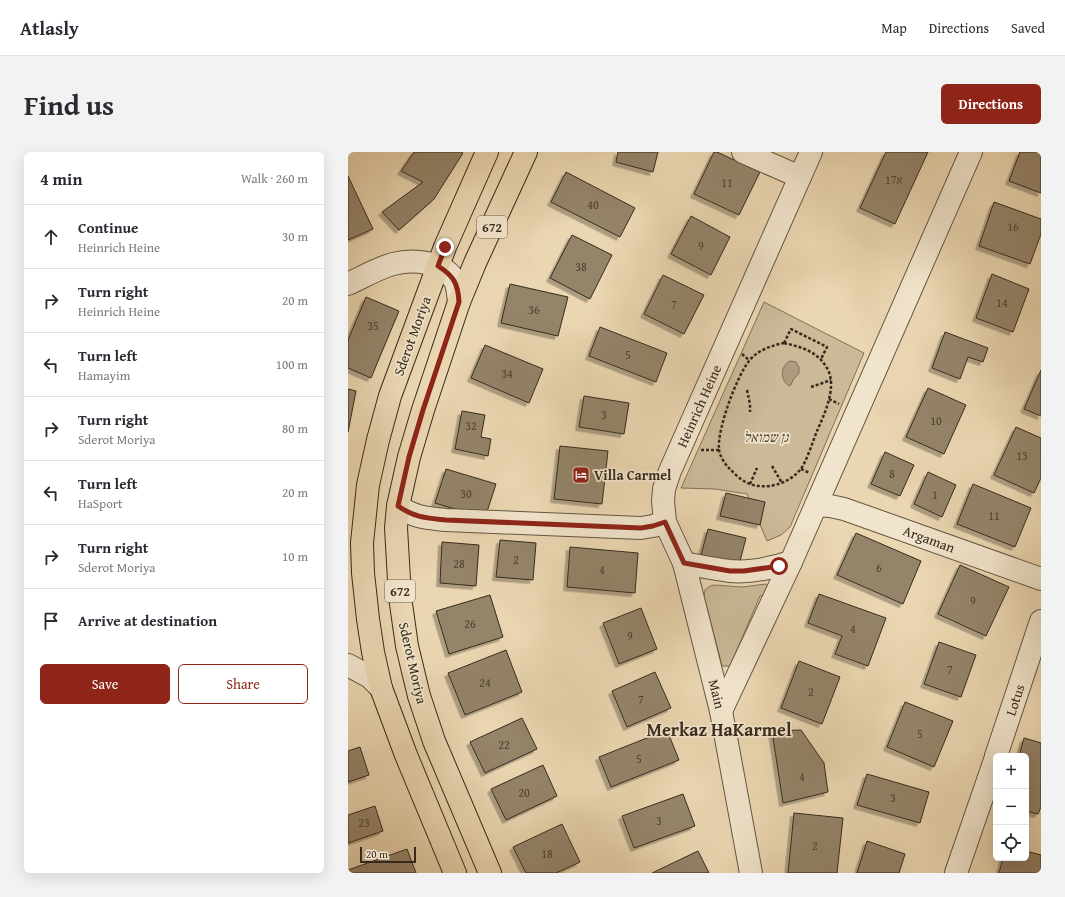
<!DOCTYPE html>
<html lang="en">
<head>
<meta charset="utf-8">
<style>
	:root { --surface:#fff; --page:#f2f2f3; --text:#2b2b33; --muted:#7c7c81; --line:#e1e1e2; --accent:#8f2418 }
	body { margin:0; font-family:"Gentium Book Plus","Frank Ruhl Libre",serif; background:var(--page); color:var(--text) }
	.controls { position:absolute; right:12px; bottom:12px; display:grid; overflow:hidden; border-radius:6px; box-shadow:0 4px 16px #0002 }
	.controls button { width:36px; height:36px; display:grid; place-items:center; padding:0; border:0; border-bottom:1px solid var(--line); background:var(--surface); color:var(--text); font:20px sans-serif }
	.scale { position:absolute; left:12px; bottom:10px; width:56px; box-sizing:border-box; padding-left:4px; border:2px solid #362b1d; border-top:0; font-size:11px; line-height:14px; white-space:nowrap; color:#362b1d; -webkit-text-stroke:3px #f1e4cc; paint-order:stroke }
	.stop { position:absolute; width:12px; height:12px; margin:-9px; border:3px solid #8f2418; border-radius:50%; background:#fff }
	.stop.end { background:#8f2418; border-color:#fff; box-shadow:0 1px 4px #0008 }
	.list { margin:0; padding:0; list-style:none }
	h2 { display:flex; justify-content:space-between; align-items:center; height:52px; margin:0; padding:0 16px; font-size:17px }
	h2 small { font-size:13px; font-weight:400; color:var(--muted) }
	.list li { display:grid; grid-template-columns:26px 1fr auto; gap:12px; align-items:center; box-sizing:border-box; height:64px; padding:0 16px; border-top:1px solid var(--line) }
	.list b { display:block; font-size:15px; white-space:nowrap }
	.list p { margin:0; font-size:13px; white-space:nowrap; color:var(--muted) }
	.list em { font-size:13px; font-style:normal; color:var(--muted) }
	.actions { display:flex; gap:8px; padding:12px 16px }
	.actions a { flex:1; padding:9px 0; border:1px solid var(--accent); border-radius:6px; text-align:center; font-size:14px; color:var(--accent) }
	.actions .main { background:var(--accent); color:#fff }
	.icon { flex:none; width:22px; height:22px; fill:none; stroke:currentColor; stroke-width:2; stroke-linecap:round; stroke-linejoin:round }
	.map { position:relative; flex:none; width:693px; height:721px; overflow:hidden; border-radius:6px }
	header { display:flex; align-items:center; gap:24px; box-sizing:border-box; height:56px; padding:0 20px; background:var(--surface); border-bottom:1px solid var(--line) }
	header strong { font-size:19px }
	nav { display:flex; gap:22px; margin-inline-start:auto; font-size:14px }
	.intro { display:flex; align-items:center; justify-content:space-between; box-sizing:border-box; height:96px; padding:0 24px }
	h1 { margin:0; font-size:28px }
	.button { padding:10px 18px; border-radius:6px; background:var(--accent); color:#fff; font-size:14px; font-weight:700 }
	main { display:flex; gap:24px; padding:0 24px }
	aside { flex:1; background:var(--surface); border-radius:6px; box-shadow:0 4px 16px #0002 }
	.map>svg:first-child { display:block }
	.green { fill:#cbb998; stroke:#80725a }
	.water { fill:#ad9c7f; stroke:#7d6f58 }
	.building { fill:#94846a; stroke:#362b1d; filter:url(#shadow) }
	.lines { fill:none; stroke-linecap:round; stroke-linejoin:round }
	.minor-casing { stroke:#635642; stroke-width:24 }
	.major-casing { stroke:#362b1d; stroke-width:24 }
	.path { stroke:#362b1d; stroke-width:2.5; stroke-dasharray:3 2; stroke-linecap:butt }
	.minor { stroke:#f1e4cc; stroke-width:22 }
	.major { stroke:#ead6b1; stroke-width:22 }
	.route { stroke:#8f2418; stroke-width:5 }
	.labels { text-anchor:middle; stroke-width:3.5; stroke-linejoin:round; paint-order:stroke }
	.number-label { font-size:12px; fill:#4e4130 }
	.shield { fill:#f1e4cc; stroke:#6e6252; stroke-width:1 }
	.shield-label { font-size:13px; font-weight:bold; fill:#362b1d }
	.street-label { font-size:14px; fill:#362b1d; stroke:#f1e4cc }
	.park-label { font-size:14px; font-style:italic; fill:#544736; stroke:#f1e4cc }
	.poi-label { font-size:14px; font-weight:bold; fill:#362b1d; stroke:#f1e4cc; text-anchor:start }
	.district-label { font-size:18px; font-weight:bold; fill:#362b1d; stroke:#f1e4cc }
</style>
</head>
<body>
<header>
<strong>Atlasly</strong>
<nav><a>Map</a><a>Directions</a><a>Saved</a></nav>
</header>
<div class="intro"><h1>Find us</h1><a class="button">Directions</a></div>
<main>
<aside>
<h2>4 min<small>Walk · 260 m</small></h2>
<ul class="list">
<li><svg class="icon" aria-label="ahead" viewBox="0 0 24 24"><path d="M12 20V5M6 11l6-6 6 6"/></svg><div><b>Continue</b><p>Heinrich Heine</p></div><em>30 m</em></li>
<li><svg class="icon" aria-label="right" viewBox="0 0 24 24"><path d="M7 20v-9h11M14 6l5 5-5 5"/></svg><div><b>Turn right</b><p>Heinrich Heine</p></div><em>20 m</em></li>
<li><svg class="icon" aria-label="left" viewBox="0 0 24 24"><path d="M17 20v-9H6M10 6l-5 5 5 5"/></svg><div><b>Turn left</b><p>Hamayim</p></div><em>100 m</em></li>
<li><svg class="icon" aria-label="right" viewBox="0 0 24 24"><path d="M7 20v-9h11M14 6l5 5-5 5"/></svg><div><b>Turn right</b><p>Sderot Moriya</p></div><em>80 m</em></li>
<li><svg class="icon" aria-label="left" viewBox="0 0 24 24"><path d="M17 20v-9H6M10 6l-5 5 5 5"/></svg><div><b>Turn left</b><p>HaSport</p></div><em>20 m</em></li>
<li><svg class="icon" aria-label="right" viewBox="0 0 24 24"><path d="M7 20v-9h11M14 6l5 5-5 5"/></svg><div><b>Turn right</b><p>Sderot Moriya</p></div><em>10 m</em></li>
<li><svg class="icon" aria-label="arrive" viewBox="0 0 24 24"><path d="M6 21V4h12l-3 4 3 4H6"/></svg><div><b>Arrive at destination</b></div></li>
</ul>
<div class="actions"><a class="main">Save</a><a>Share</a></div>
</aside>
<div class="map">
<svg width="693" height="721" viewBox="0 0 693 721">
	<defs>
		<filter id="shadow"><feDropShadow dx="-3.5" dy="3.5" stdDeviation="0" flood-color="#0004"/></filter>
	</defs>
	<rect width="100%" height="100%" fill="#ead6b1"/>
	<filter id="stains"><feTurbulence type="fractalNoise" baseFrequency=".005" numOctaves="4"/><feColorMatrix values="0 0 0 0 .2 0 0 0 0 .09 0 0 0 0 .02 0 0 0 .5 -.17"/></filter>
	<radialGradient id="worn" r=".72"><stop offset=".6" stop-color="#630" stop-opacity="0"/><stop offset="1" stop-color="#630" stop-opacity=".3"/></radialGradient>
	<g class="green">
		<path d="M416 150 516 201 442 375 433 383 419 389 399 342 367 337 333 336Z"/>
		<path d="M418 432 422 437 420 442 412 444 382 514H374L356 444 357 438 362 434 366 433 394 435Z"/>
	</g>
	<path class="water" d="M442 209 448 210 451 215V221L445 228 443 233 441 234C432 228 432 214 442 209Z"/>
	<g class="building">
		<path d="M66 0H113L115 1 86 47 51 78 34 60 75 30 53 19Z"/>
		<path d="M270 0H310L305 20 268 10Z"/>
		<path d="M366 0H369L412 20 391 63 346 42Z"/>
		<path d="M538 0H580L547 72 512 56Z"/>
		<path d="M672 0H693V41L661 29Z"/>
		<path d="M218 20 287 56 272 85 203 50Z"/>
		<path d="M0 24 25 77 0 88Z"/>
		<path d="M646 50 693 67V82L682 112 631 94Z"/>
		<path d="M343 64 382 85 363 123 323 102Z"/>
		<path d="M224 83 264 103 242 147 202 126Z"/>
		<path d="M644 122 681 137 665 180 628 166Z"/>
		<path d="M315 123 356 143 336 182 296 162Z"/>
		<path d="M162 132 220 145 210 184 153 171Z"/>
		<path d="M18 145 51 159 23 226 0 216V188Z"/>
		<path d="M252 175 319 201 308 230 241 204Z"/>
		<path d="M597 180 640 196 635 210 620 205 612 227 584 216Z"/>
		<path d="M137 193 195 217 181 251 123 226Z"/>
		<path d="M693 218V264L676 257Z"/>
		<path d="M580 236 618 253 596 302 558 285Z"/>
		<path d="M0 237 8 239 0 280Z"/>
		<path d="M236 244 281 251 276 282 231 275Z"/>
		<path d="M114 259 137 263 133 285 143 287 140 304 107 297Z"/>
		<path d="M668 275 693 286V326L686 341 646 323Z"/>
		<path d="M212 294 260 299 254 352 206 347Z"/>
		<path d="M537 300 566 313 552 344 523 332Z"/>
		<path d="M98 317 148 332 137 366 87 351Z"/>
		<path d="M580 320 608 333 594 365 566 352Z"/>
		<path d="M625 332 683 356 667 395 609 372Z"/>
		<path d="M378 341 417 350 412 373 372 364Z"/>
		<path d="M360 377 398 386 391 413 353 403Z"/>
		<path d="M508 381 573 409 555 452 489 423Z"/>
		<path d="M152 388 188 391 185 428 148 425Z"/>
		<path d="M94 390 131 393 128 434 92 431Z"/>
		<path d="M222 395 290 401 287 441 219 435Z"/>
		<path d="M612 413 661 435 638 484 590 462Z"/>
		<path d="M471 442 538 466 520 514 487 502 494 484 460 471Z"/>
		<path d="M142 443 155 485 101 502 88 459Z"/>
		<path d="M293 456 309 497 271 512 255 471Z"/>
		<path d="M591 490 628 503 613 545 576 532Z"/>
		<path d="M158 498 174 540 117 563 100 521Z"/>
		<path d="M451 509 492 525 474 572 433 556Z"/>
		<path d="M307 520 323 556 279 575 264 539Z"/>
		<path d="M557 550 605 569 586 615 539 595Z"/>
		<path d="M174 566 189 597 137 621 122 590Z"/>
		<path d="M319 578 331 608 263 635 251 605Z"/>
		<path d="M453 578 476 611 480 640 435 651 424 579Z"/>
		<path d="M676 586 693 591V655L690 662 678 659V604H671Z"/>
		<path d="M12 595 21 623 0 630V599Z"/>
		<path d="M195 613 209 644 158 668 143 637Z"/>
		<path d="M519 622 581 640 572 671 509 653Z"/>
		<path d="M335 642 347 674 286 696 274 664Z"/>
		<path d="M27 654 35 679 0 691V663Z"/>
		<path d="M446 661 495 666 489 721H440Z"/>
		<path d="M214 672 232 710 208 721H178L165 695Z"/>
		<path d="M519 689 557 702 551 721H509Z"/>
		<path d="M59 697 68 721H0V718Z"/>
		<path d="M350 699 361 721H304Z"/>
		<path d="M678 699 693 703V721H651L655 706H678Z"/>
	</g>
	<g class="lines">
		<g class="minor-casing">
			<g id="minor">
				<path d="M395 0 452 25"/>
				<path d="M0 132C15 125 30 116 45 112 65 107 96 109 107 129 110 136 110 143 111 150"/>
				<path d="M468 353 482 354 496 357 693 427"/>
				<path d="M50 354C67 366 79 366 98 368L293 376 305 374 317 370"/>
				<path d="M336 411C351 414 366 417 382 419 402 421 424 416 443 410"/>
				<path d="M0 513 22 525 33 536"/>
				<path d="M373 559 443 410 623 0"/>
				<path d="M648 604 693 469"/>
				<path d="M403 721 373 559 336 411 317 370 315 349 316 337 322 319 463 0"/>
				<path d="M608 721 648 605"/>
			</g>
		</g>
		<g class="major-casing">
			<g id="major">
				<path d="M107 721 58 603 33 536 25 500 20 467 15 421 14 391 20 333 30 288 42 244 97 95 139 0"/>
				<path d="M142 721 86 589 71 544 59 494 52 445 48 376 50 354 61 305 75 258 111 150 127 111 178 0"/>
			</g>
		</g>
		<g class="path">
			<path d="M436 191C454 195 471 200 480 218 489 236 476 263 469 279 465 289 458 311 452 318 440 332 419 338 402 332 393 329 386 321 380 315 376 311 371 302 371 297 369 277 389 224 401 209 410 198 422 194 436 191Z"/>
			<path d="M436 191 443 177 479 195 473 207"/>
			<path d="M394 202 401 208"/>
			<path d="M463 235 483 228"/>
			<path d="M399 238 402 252V260"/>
			<path d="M481 247 491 252"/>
			<path d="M353 298H371"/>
			<path d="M424 314 434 331"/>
			<path d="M453 317 462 321"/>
			<path d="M402 332 409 316"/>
		</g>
		<use href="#minor" class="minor"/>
		<use href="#major" class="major"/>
	</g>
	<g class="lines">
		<path class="route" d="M97 95 90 114C106 124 110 132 111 150L75 258 61 305 50 354C67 366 79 366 98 368L293 376 305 374 317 370 336 411 382 419H396L431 414"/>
	</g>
	<defs>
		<g id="hotel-square" transform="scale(0.9)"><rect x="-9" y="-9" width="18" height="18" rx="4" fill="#8f2418" stroke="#f1e4cc"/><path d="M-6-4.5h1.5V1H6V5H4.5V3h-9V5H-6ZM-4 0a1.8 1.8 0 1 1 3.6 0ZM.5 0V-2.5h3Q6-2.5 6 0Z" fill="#fff"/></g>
	</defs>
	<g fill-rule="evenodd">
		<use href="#hotel-square" x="233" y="323"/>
	</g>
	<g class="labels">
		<g class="number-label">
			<text x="546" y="32">17א</text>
			<text x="379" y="35">11</text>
			<text x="245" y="57">40</text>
			<text x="665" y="79">16</text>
			<text x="353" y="98">9</text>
			<text x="233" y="119">38</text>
			<text x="654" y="155">14</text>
			<text x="326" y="157">7</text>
			<text x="186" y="162">36</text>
			<text x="25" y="178">35</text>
			<text x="280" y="207">5</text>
			<text x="159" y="226">34</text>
			<text x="256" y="267">3</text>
			<text x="588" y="273">10</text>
			<text x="123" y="278">32</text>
			<text x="674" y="308">13</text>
			<text x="544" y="326">8</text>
			<text x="118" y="346">30</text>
			<text x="587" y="347">1</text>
			<text x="646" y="368">11</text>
			<text x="168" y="412">2</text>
			<text x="111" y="416">28</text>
			<text x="531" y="420">6</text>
			<text x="254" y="422">4</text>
			<text x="625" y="453">9</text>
			<text x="122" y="476">26</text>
			<text x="505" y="481">4</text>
			<text x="282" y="488">9</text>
			<text x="602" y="522">7</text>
			<text x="137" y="535">24</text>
			<text x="463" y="544">2</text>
			<text x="293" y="552">7</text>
			<text x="572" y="586">5</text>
			<text x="156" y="597">22</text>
			<text x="291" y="611">5</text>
			<text x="454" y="629">4</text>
			<text x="176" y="645">20</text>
			<text x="545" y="650">3</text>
			<text x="311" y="673">3</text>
			<text x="16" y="675">23</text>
			<text x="467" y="698">2</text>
			<text x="199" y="706">18</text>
		</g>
		<g class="shield">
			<rect x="129" y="64" width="30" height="22" rx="3"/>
			<rect x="37" y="428" width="30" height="22" rx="3"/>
		</g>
		<g class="shield-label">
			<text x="144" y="80">672</text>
			<text x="52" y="444">672</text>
		</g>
		<g class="street-label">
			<text transform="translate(64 184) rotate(-70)" y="5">Sderot Moriya</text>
			<text transform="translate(351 254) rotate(-66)" y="5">Heinrich Heine</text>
			<text transform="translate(581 387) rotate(20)" y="5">Argaman</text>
			<text transform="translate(65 511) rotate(77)" y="5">Sderot Moriya</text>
			<text transform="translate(369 542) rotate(76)" y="5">Main</text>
			<text transform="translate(667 548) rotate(-72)" y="5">Lotus</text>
		</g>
		<g class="park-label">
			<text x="418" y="290">גן שמואל</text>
		</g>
		<g class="poi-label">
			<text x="246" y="328">Villa Carmel</text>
		</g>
		<g class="district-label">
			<text x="371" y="584">Merkaz HaKarmel</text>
		</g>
	</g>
	<rect width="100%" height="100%" filter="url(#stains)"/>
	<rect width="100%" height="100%" fill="url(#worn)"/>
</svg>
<div class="controls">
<button>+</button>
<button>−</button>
<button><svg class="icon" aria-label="locate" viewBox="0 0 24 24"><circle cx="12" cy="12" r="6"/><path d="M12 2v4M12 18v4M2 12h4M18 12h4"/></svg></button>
</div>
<div class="scale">20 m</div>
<div class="stop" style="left:431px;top:414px"></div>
<div class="stop end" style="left:97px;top:95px"></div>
</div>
</main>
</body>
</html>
